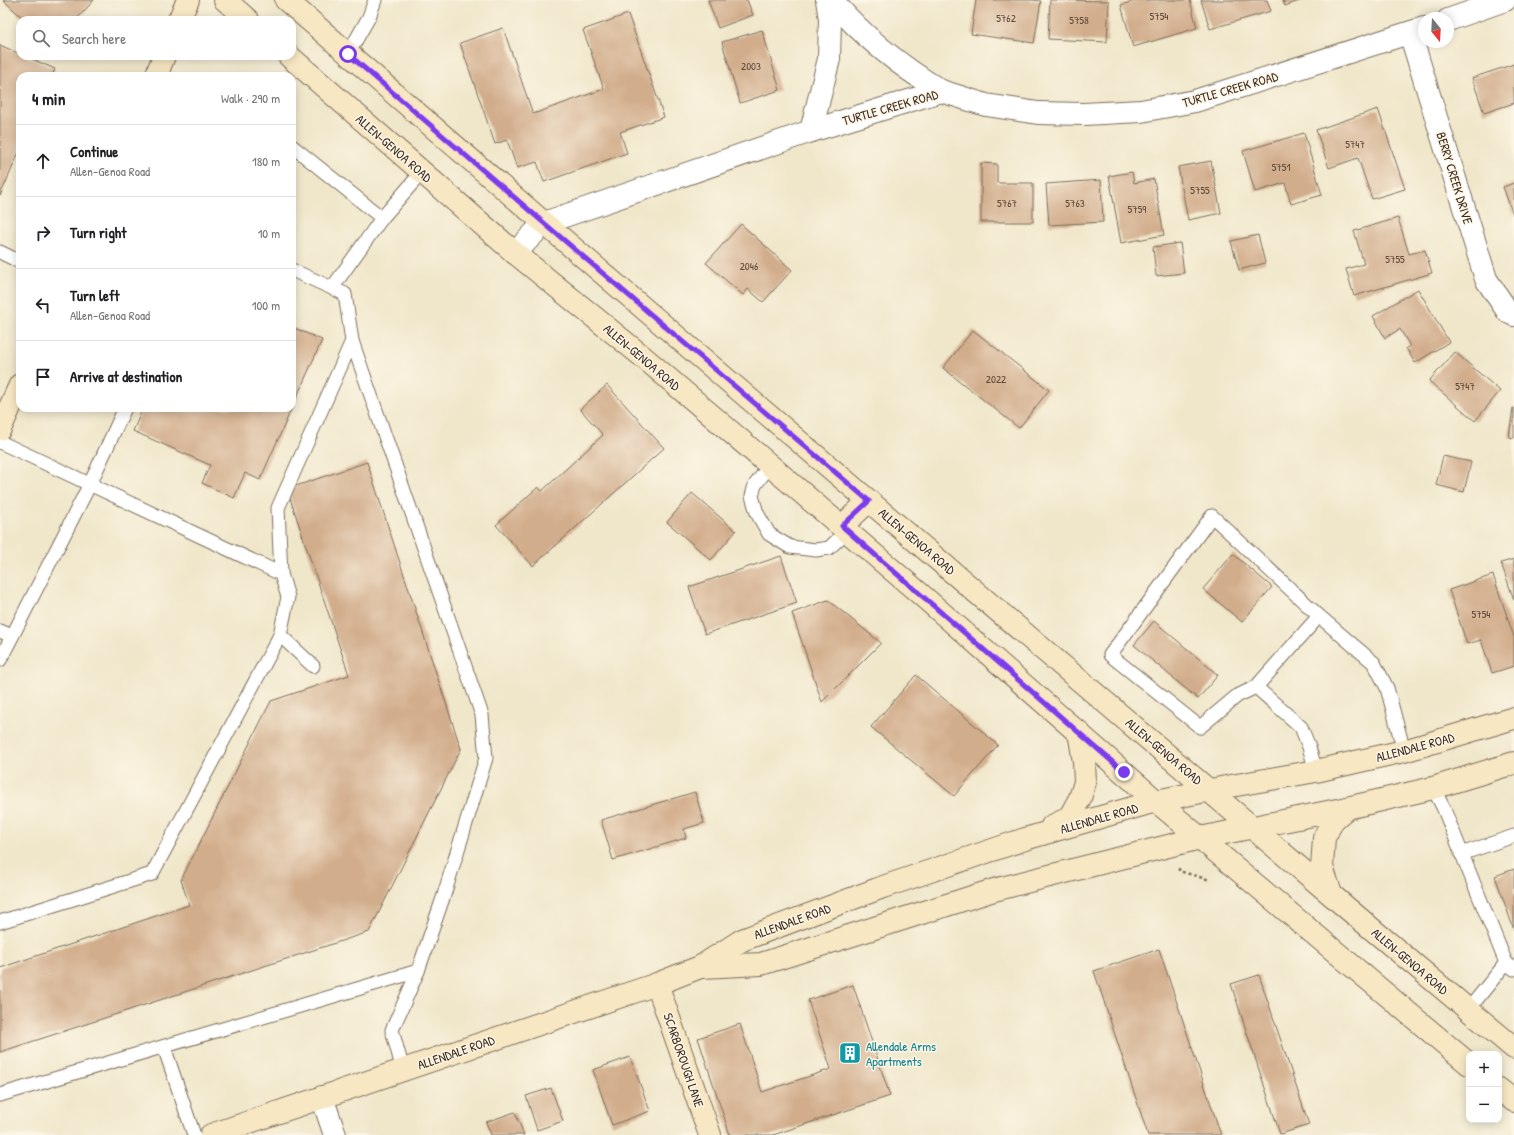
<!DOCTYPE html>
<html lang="en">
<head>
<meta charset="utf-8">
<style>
	:root { --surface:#fff; --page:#f2f2f2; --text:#202124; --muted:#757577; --line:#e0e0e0 }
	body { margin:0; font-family:"Patrick Hand",sans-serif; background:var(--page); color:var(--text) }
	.controls { position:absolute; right:12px; bottom:12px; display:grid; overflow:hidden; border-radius:8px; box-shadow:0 2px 10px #0003 }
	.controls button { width:36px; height:36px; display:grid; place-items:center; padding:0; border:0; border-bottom:1px solid var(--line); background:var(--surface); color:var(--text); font:20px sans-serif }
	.compass { position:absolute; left:1418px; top:12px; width:36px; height:36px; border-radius:50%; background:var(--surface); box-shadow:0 2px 10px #0003; rotate:162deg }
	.stop { position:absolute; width:12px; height:12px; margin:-9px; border:3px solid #7c3aed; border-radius:50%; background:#fff }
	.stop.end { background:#7c3aed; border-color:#fff; box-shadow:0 1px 4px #0008 }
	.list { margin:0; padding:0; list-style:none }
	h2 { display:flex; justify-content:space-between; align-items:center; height:52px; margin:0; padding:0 16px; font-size:17px }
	h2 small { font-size:13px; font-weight:400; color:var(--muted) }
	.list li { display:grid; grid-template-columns:26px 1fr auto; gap:12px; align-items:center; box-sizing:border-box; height:72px; padding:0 16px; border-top:1px solid var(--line) }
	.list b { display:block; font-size:15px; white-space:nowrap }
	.list p { margin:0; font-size:13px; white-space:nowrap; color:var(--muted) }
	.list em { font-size:13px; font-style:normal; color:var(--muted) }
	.icon { flex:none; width:22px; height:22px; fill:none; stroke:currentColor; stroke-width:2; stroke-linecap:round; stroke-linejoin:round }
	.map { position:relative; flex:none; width:1514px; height:1135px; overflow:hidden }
	.search { position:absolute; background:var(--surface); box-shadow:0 2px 10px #0003; left:16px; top:16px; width:280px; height:44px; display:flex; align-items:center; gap:10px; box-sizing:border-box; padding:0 14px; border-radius:12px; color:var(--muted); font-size:15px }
	.panel { position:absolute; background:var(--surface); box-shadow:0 2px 10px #0003; left:16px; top:72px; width:280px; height:340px; border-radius:12px }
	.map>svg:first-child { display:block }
	.building { fill:#d2ad8c }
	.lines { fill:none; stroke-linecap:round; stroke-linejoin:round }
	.lane-casing { stroke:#7a6c5b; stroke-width:15 }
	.street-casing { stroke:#7a6c5b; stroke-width:24 }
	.secondary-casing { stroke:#7a6c5b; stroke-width:24 }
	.path { stroke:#7a6c5b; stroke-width:2.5; stroke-dasharray:3 3; stroke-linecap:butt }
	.lane { stroke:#fff; stroke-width:13 }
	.street { stroke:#fff; stroke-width:22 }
	.secondary { stroke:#f8e7c3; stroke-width:22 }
	.route { stroke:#7c3aed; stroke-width:5 }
	.labels { text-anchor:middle; stroke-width:3; stroke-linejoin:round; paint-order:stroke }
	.number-label { font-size:11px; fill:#614b3a }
	.street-label { font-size:13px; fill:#3b2a1e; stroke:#fcf5e5 }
	.culture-label { font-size:13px; fill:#0d838f; stroke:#fcf5e5; text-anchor:start }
</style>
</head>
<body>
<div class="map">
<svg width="1514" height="1135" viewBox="0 0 1514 1135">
	<rect width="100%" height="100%" fill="#fcf5e5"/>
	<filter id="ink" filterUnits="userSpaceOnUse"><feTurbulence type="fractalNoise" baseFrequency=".025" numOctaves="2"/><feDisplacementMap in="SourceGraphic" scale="8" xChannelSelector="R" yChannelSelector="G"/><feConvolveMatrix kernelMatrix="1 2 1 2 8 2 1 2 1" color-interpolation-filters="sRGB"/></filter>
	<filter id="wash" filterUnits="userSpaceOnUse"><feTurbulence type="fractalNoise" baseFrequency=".012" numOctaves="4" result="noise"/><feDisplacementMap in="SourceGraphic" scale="16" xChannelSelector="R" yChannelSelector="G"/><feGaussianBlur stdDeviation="0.9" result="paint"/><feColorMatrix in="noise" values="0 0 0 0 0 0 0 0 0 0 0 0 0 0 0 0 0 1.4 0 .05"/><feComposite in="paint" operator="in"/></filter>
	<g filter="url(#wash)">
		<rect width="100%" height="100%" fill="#f0e7cb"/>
		<g id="blocks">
			<g class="building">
				<path d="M3 0H94L76 20H25Z"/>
				<path d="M708 0H747L753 15 718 28Z"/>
				<path d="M976 0H1031L1041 1 1034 43 971 34Z"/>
				<path d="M1050 0 1109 1 1107 42 1048 39Z"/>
				<path d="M1137 0H1190L1197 28 1133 47 1121 5Z"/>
				<path d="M1201 0H1267L1271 11 1210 29Z"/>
				<path d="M1283 0H1302L1285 6Z"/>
				<path d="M628 14 664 117 620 132 627 153 544 182 537 162 517 168 507 140 495 144 460 43 503 28 533 114 604 89 583 30Z"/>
				<path d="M762 30 780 90 740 103 722 42Z"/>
				<path d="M0 45 20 54V56H25L55 69 52 76H20V150L0 196Z"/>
				<path d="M1514 64V103L1484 113 1472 78Z"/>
				<path d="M1378 109 1405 189 1372 199 1358 158 1329 168 1316 130Z"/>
				<path d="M1304 133 1322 195 1291 204 1285 183 1255 192 1243 151Z"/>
				<path d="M1211 161 1221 213 1188 220 1178 167Z"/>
				<path d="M981 163 997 164V183H1033V222H981Z"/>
				<path d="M1132 172 1134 183 1154 179 1164 235 1121 243 1109 176Z"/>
				<path d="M1101 180 1103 222 1049 225 1046 184Z"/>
				<path d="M1514 183V217L1503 187Z"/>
				<path d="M1398 218 1409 254 1425 250 1432 273 1354 296 1346 269 1364 264 1354 231Z"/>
				<path d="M741 224 792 270 763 302 748 289 743 295 706 263Z"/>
				<path d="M1258 235 1265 263 1239 270 1231 241Z"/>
				<path d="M1180 243 1184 273 1156 276 1153 247Z"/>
				<path d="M1418 289 1449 342 1415 363 1406 348 1410 346 1400 329 1385 338 1373 316Z"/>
				<path d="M292 327 322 340 260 480 245 473 234 498 202 483 210 465 133 431 143 408H292Z"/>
				<path d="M973 330 1049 390 1019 428 943 368Z"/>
				<path d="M1455 352 1500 391 1475 421 1429 381Z"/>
				<path d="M607 385 664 448 533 566 496 525 538 487 542 491 603 435 580 409Z"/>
				<path d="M1513 408H1514V438L1509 437Z"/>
				<path d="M1443 456 1471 462 1464 492 1436 485Z"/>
				<path d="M367 462 461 749 369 932 0 1052V968L189 905 181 880 271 701 349 675 287 489Z"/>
				<path d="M692 493 736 531 711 560 667 522Z"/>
				<path d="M1233 554 1272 587 1242 622 1203 589Z"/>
				<path d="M781 556 797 603 705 634 689 587Z"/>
				<path d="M1514 559V600L1501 563Z"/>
				<path d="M1493 575 1514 637V666L1492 673 1481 640 1467 644 1449 590Z"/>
				<path d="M828 600 881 643 822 702 792 613Z"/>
				<path d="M1154 621 1218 675 1198 699 1134 645Z"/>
				<path d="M916 675 998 745 954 796 871 727Z"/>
				<path d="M695 792 704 823 684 829 686 838 613 860 601 820Z"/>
				<path d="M1514 869V930L1495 876Z"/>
				<path d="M1159 949 1221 1135H1148L1094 971Z"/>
				<path d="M1259 975 1309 1125 1280 1134 1231 984Z"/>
				<path d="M853 985 890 1096 773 1135H730L698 1038 740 1024 762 1092 831 1069 808 1000Z"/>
				<path d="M630 1057 650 1111 612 1125 593 1070Z"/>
				<path d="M551 1088 563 1121 537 1130 526 1096Z"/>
				<path d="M515 1112 524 1135H491L486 1122Z"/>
			</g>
		</g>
	</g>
	<g filter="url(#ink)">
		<use href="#blocks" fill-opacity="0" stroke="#7a6c5b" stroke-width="1"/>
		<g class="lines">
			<g class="lane-casing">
				<g id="lane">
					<path d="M348 54 369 17 375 0"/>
					<path d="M292 146 382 218"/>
					<path d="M0 252 20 262"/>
					<path d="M332 288 382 218 422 172"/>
					<path d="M352 341 482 715 486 758 444 895 418 971 392 1030 403 1070"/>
					<path d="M0 442 281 574"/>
					<path d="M770 465 755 485 752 496 757 513 769 534 790 547 816 550 829 548 847 531"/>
					<path d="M1319 616 1256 687 1237 696 1200 727 1110 655 1212 516 1319 616 1374 663 1387 688 1404 751"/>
					<path d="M0 631 12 636"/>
					<path d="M280 635 313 666"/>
					<path d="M0 660 90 484 125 408"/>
					<path d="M1256 687 1301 727 1309 747 1316 771"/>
					<path d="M1433 788 1443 807 1506 963 1514 969"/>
					<path d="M1461 854 1514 836"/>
					<path d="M0 922 152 874 280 635 288 597 281 574 278 508 352 341 345 294 292 270"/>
					<path d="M1468 1010 1506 963"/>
					<path d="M164 1047 194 1135"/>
					<path d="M0 1095 418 971"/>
				</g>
			</g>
			<g class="street-casing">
				<g id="street">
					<path d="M832 0C863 37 900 66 941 91"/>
					<path d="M1448 20 1505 0"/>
					<path d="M1410 33 1486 279 1508 312 1514 315"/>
					<path d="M811 131 829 59 830 19 827 0"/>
					<path d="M515 253 544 223 811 131 941 91 986 105 1038 113 1084 114 1141 111 1195 101 1424 28"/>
					<path d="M322 1097 335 1135"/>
				</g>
			</g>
			<g class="secondary-casing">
				<g id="secondary">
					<path d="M225 0 248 20"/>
					<path d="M286 0 544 223 788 432 1348 909 1514 1048"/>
					<path d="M179 20 188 0"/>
					<path d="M289 56 515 253 642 356 918 592 1156 801 1469 1064"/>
					<path d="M156 76 164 56"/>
					<path d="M0 429 20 385"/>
					<path d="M842 526 869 501"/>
					<path d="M1052 826 1069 818 1080 798 1085 782 1084 762 1079 732"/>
					<path d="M1331 894 1322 867 1324 838 1333 820 1347 808"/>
					<path d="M702 967 761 964 994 890 1200 838 1347 808 1433 788 1514 763"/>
					<path d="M657 984 710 1135"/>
					<path d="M1499 1089 1514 1101"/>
					<path d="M211 1135 657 984 700 967 742 940 883 887 1025 839 1156 801 1231 786 1316 771 1404 751 1514 718"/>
				</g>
			</g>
			<path class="path" d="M1179 868V871L1210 880"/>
			<use href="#lane" class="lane"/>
			<use href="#street" class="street"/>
			<use href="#secondary" class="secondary"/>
		</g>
	</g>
	<g class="lines" filter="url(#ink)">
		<path class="route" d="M348 54 544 223 869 501 842 526 1124 772"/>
	</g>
	<defs>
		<g id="building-square" transform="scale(1.15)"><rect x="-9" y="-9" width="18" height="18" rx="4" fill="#0f9aa8" stroke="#fcf5e5"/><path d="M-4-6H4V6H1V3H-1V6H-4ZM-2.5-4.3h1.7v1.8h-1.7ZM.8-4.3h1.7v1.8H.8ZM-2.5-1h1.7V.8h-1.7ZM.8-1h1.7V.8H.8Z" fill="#fff"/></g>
	</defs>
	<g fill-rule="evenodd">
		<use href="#building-square" x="850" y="1053"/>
	</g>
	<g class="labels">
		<g class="number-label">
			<text x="1159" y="20">5754</text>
			<text x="1006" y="22">5762</text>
			<text x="1079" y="24">5758</text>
			<text x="751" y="70">2003</text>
			<text x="1355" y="148">5747</text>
			<text x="1281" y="171">5751</text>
			<text x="1200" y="194">5755</text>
			<text x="1007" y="207">5767</text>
			<text x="1075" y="207">5763</text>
			<text x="1137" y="213">5759</text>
			<text x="1395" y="263">5755</text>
			<text x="749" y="270">2046</text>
			<text x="996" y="383">2022</text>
			<text x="1465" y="390">5747</text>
			<text x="1481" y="618">5754</text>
		</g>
		<g class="street-label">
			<text transform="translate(1230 89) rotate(-16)" y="5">TURTLE CREEK ROAD</text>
			<text transform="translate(890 107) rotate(-16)" y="5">TURTLE CREEK ROAD</text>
			<text transform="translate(394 148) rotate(41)" y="5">ALLEN-GENOA ROAD</text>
			<text transform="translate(1455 178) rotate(73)" y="5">BERRY CREEK DRIVE</text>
			<text transform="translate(642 357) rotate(40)" y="5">ALLEN-GENOA ROAD</text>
			<text transform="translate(917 541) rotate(40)" y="5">ALLEN-GENOA ROAD</text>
			<text transform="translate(1415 747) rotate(-15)" y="5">ALLENDALE ROAD</text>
			<text transform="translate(1164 751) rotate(40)" y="5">ALLEN-GENOA ROAD</text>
			<text transform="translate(1099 818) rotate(-16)" y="5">ALLENDALE ROAD</text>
			<text transform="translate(792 921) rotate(-20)" y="5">ALLENDALE ROAD</text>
			<text transform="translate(1410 961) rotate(40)" y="5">ALLEN-GENOA ROAD</text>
			<text transform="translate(456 1052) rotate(-19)" y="5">ALLENDALE ROAD</text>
			<text transform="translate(684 1060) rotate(71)" y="5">SCARBOROUGH LANE</text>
		</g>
		<g class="culture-label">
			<text x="866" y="1051">Allendale Arms<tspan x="866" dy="15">Apartments</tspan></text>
		</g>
	</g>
</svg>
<div class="controls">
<button>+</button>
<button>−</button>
</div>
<svg class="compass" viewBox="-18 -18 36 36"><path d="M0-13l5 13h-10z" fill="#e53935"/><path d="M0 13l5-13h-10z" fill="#757577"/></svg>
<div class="stop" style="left:348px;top:54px"></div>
<div class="stop end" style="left:1124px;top:772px"></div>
<div class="search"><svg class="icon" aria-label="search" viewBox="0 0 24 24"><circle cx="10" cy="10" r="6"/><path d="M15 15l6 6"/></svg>Search here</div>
<section class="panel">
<h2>4 min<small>Walk · 290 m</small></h2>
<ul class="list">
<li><svg class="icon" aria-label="ahead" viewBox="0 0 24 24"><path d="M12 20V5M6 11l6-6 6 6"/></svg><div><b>Continue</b><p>Allen-Genoa Road</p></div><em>180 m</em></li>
<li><svg class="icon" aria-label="right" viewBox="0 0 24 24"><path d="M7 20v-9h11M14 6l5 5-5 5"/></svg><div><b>Turn right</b></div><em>10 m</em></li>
<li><svg class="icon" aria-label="left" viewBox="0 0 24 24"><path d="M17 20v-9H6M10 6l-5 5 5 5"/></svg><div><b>Turn left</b><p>Allen-Genoa Road</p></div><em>100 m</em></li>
<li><svg class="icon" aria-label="arrive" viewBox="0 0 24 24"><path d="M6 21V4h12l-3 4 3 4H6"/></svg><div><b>Arrive at destination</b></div></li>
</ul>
</section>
</div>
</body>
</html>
